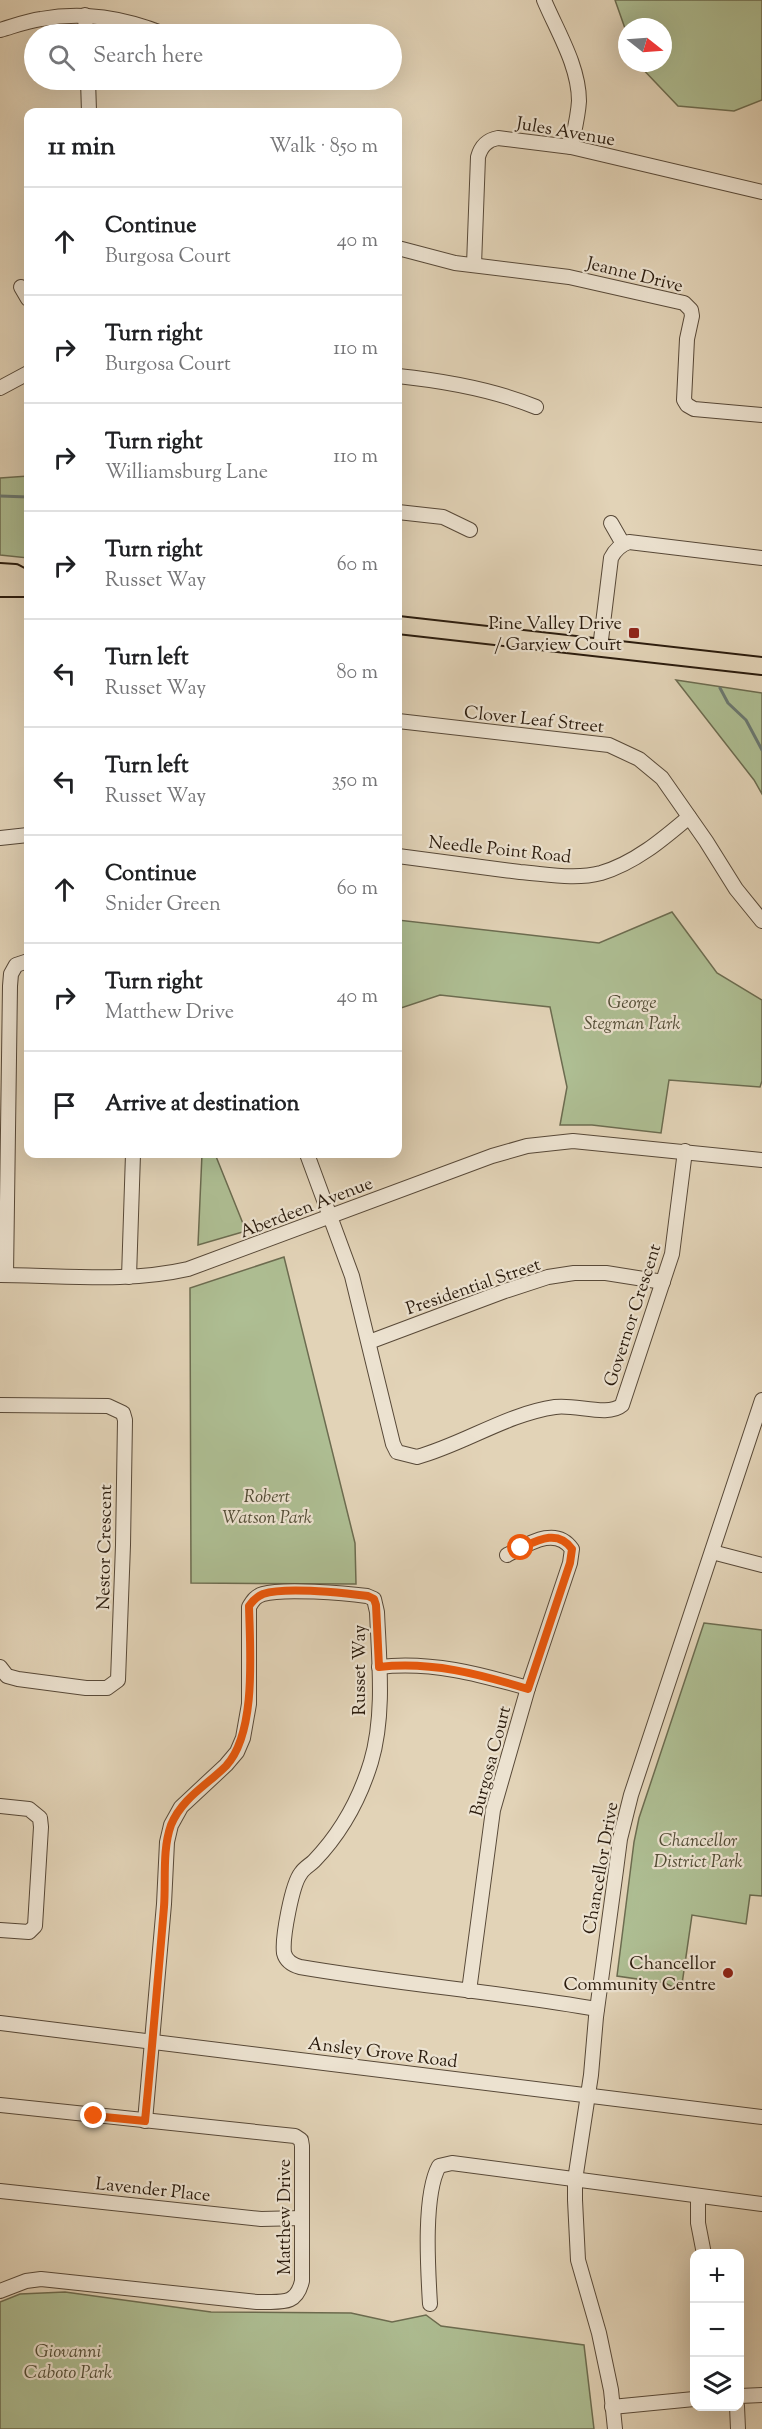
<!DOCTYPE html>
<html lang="en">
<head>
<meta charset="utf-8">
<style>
	:root { --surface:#fff; --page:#f2f2f2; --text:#202124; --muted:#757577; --line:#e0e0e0 }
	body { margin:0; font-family:"Sorts Mill Goudy",serif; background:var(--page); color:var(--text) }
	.controls { position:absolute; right:18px; bottom:18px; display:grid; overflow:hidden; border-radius:12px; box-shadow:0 6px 24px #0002 }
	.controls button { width:54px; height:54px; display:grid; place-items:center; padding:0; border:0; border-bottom:2px solid var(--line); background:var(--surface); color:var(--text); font:30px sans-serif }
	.compass { position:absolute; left:618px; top:18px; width:54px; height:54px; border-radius:50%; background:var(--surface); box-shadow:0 6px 24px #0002; rotate:107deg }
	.stop { position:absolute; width:18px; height:18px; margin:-14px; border:4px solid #ea580c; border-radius:50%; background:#fff }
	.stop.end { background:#ea580c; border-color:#fff; box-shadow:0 2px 6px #0008 }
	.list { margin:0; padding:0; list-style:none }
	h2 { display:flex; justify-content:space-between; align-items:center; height:78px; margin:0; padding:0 24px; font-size:26px }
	h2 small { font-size:20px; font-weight:400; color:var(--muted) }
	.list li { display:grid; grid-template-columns:39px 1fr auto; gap:18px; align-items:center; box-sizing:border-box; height:108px; padding:0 24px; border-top:2px solid var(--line) }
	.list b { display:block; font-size:22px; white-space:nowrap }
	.list p { margin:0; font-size:20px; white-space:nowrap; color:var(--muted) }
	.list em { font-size:20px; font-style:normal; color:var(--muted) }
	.icon { flex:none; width:33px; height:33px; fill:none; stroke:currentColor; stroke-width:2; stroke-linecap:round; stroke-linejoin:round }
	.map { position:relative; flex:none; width:762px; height:2429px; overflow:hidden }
	.search { position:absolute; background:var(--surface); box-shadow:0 6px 24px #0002; left:24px; top:24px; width:378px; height:66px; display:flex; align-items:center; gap:15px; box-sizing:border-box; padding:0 21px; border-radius:33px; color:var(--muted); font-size:22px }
	.panel { position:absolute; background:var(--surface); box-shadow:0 6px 24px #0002; left:24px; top:108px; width:378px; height:1050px; border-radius:12px }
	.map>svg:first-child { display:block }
	.green { fill:#aebe93; stroke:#6c6c50; stroke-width:1.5 }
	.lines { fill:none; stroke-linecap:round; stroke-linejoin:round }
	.stream { stroke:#6b7972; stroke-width:3 }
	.minor-casing { stroke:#584938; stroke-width:16 }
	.major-casing { stroke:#2a1b0d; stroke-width:20 }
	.minor { stroke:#ece2d0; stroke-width:14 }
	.major { stroke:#e2d3b7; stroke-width:16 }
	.route { stroke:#ea580c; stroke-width:8 }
	.poi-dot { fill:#8f2418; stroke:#ece2d0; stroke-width:2 }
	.labels { text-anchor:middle; stroke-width:4.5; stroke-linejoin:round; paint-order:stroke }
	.street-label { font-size:18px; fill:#2a1b0d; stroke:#ece2d0 }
	.poi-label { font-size:18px; fill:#2a1b0d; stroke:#ece2d0; text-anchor:end }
	.park-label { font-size:18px; font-style:italic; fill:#524c35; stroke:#ece2d0 }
</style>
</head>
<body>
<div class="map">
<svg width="762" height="2429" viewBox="0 0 762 2429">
	<rect width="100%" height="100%" fill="#e2d3b7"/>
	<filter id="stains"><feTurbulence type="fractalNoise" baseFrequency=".00333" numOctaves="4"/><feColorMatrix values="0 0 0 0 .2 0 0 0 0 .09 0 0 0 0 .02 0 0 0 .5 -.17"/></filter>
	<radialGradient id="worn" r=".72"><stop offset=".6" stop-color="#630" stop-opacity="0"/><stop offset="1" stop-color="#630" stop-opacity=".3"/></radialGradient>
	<g class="green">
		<path d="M615 0H762V100L734 111 678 106 637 63H663V27H627V34Z"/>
		<path d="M28 476V558L0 555V478Z"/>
		<path d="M676 680 762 693V794L754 780Z"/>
		<path d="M672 912 717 973 762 1000V1081L760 1087 669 1080 661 1133 592 1125H560L567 1087 550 1007 440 995 398 1009V920L599 943Z"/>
		<path d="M202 1154H215L246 1231 198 1245Z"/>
		<path d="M284 1257 355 1543 356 1584 191 1583 190 1288Z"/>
		<path d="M704 1623 762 1630V1896L750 1895 746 1924 692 1915 681 1991 665 1983 617 1976 634 1842 639 1818Z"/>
		<path d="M65 2292 211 2312 351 2313 392 2322 426 2315 441 2326 584 2345 594 2429H0V2302L20 2294Z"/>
	</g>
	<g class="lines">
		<g class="stream">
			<path d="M0 496 28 497"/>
			<path d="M720 688 728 703 746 720 762 750"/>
		</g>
		<g class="minor-casing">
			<g id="minor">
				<path d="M544 0C557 31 579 66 579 101 578 117 574 132 571 147"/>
				<path d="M85 15 86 34"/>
				<path d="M0 30C14 26 27 21 41 19 84 11 123 18 164 34"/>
				<path d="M88 80 89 112"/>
				<path d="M256 80 275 81 307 80"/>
				<path d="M398 248 455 263 569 277 684 303 691 310 692 316 687 339 684 400 687 405 694 409 762 415"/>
				<path d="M474 265 478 157C481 146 487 140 498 138L571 147 762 192"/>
				<path d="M21 287 28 299"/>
				<path d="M398 376C445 381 492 389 536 407"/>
				<path d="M0 388 28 373"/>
				<path d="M398 512 443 517 470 530"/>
				<path d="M611 523 623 544"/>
				<path d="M600 648 611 558C615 550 620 545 629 542L762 558"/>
				<path d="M398 721 609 745 639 759 662 778 706 841 736 889 762 921"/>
				<path d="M0 838 28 835"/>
				<path d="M398 856C438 861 479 867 520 872 547 874 575 880 601 873 635 863 663 839 689 817"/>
				<path d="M307 1154 352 1276 393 1444 397 1452 417 1457C464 1444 507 1414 555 1407 576 1404 608 1417 622 1405L672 1254 685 1151"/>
				<path d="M0 1275C63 1275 127 1283 188 1269L492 1156 527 1146 573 1141 762 1160"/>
				<path d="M6 1275 10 986 11 974 16 965 28 961"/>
				<path d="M129 1277 133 1154"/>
				<path d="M369 1342 505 1291 548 1277 574 1273H606L663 1282"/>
				<path d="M0 1405 108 1406 123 1413 125 1420 123 1545 118 1680 107 1688H86L18 1679 7 1676 0 1667"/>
				<path d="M712 1552 762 1565"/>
				<path d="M379 1667C431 1661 479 1674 528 1688"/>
				<path d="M0 1806 29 1809 40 1818 41 1827 35 1926 29 1932 0 1930"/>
				<path d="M469 1991 493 1810 528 1688 570 1563 572 1549C555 1525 527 1545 507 1555"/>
				<path d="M0 2023 762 2117"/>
				<path d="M0 2105 295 2136 301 2140 302 2146V2281C296 2307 280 2301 257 2302L41 2279 26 2281 0 2291"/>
				<path d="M145 2121 164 1904 167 1842 171 1825 181 1807 226 1765 237 1752 243 1738 249 1704V1607C253 1600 256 1596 263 1594 283 1588 345 1593 367 1596L374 1599 377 1612C379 1660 385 1715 371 1762 360 1798 341 1833 314 1861 310 1865 304 1868 301 1873 292 1884 282 1938 284 1953 286 1961 293 1965 300 1967 399 1984 499 1992 597 2009"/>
				<path d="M0 2191 261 2219 302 2218"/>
				<path d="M698 2197V2223L704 2254"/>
				<path d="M430 2304C428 2270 423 2195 439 2166L452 2163 762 2204"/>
				<path d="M740 2396 762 2395"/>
				<path d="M737 2406 738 2429"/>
				<path d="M612 2407 694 2399"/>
				<path d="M615 2429 611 2390 599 2333 578 2260 575 2200V2180L591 2075 596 2017 616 1870 620 1839 631 1795 762 1400"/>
			</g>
		</g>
		<g class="major-casing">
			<g id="major">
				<path d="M0 572 15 573 28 580"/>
				<path d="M0 588H28"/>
				<path d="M398 625 762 666"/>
			</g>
		</g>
		<use href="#minor" class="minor"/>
		<use href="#major" class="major"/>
	</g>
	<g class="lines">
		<path class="route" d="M94 2116 145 2121C152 2050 158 1978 164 1907 166 1881 162 1850 171 1825 182 1798 207 1785 226 1766 257 1733 250 1649 249 1606 253 1600 256 1597 263 1594 285 1587 343 1593 368 1596L374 1599 376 1605 379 1667C431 1661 479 1674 528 1689L570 1563 572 1549C558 1529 538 1540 521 1548"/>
	</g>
	<g class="poi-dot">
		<rect x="628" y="627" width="12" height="12" rx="3"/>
		<circle cx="728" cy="1973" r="6"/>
	</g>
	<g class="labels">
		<g class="street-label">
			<text transform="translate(566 131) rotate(10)" y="6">Jules Avenue</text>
			<text transform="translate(635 274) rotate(14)" y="6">Jeanne Drive</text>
			<text transform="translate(534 719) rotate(6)" y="6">Clover Leaf Street</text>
			<text transform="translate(500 849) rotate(6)" y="6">Needle Point Road</text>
			<text transform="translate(306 1207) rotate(-21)" y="6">Aberdeen Avenue</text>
			<text transform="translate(473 1286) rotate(-19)" y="6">Presidential Street</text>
			<text transform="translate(632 1315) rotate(-72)" y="6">Governor Crescent</text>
			<text transform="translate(104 1547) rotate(-89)" y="6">Nestor Crescent</text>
			<text transform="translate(359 1670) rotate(-90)" y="6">Russet Way</text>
			<text transform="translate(490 1761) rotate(-75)" y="6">Burgosa Court</text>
			<text transform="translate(600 1868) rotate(-80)" y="6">Chancellor Drive</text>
			<text transform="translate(383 2052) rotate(7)" y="6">Ansley Grove Road</text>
			<text transform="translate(153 2189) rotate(6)" y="6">Lavender Place</text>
			<text transform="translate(284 2217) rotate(-90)" y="6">Matthew Drive</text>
		</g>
		<g class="poi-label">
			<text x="622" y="629">Pine Valley Drive<tspan x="622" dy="21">/ Garview Court</tspan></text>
			<text x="716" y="1969">Chancellor<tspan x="716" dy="21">Community Centre</tspan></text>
		</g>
		<g class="park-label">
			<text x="632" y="1008">George<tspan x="632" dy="21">Stegman Park</tspan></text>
			<text x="267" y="1502">Robert<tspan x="267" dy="21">Watson Park</tspan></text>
			<text x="698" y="1846">Chancellor<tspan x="698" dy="21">District Park</tspan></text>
			<text x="68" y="2357">Giovanni<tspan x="68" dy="21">Caboto Park</tspan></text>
		</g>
	</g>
	<rect width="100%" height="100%" filter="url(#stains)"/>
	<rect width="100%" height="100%" fill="url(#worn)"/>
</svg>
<div class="controls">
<button>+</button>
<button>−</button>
<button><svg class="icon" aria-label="layers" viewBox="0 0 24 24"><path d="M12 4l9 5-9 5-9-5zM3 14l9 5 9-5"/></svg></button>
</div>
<svg class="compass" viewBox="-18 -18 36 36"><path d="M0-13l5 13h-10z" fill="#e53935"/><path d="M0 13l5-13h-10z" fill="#757577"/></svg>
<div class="stop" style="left:521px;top:1548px"></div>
<div class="stop end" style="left:94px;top:2116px"></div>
<div class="search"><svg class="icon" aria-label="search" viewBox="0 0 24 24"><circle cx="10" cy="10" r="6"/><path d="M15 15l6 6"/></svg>Search here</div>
<section class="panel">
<h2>11 min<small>Walk · 850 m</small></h2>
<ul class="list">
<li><svg class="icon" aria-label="ahead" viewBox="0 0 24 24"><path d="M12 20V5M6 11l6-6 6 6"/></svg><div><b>Continue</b><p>Burgosa Court</p></div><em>40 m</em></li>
<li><svg class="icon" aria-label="right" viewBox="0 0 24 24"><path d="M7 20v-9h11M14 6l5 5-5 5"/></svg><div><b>Turn right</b><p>Burgosa Court</p></div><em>110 m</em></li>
<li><svg class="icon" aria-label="right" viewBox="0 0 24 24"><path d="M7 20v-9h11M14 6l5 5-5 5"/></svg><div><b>Turn right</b><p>Williamsburg Lane</p></div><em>110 m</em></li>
<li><svg class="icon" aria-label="right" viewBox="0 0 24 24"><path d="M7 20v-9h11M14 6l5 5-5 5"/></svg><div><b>Turn right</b><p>Russet Way</p></div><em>60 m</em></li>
<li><svg class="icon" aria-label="left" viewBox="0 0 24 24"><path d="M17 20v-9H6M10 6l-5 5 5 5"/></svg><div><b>Turn left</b><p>Russet Way</p></div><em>80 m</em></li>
<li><svg class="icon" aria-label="left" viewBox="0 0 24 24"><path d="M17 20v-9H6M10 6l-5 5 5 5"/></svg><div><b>Turn left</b><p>Russet Way</p></div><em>350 m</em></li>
<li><svg class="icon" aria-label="ahead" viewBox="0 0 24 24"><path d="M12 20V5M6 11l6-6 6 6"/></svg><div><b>Continue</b><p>Snider Green</p></div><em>60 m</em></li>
<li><svg class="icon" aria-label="right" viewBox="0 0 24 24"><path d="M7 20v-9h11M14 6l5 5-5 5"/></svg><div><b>Turn right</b><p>Matthew Drive</p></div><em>40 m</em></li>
<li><svg class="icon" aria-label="arrive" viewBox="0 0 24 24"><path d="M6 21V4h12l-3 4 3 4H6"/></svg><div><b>Arrive at destination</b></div></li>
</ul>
</section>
</div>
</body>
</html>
